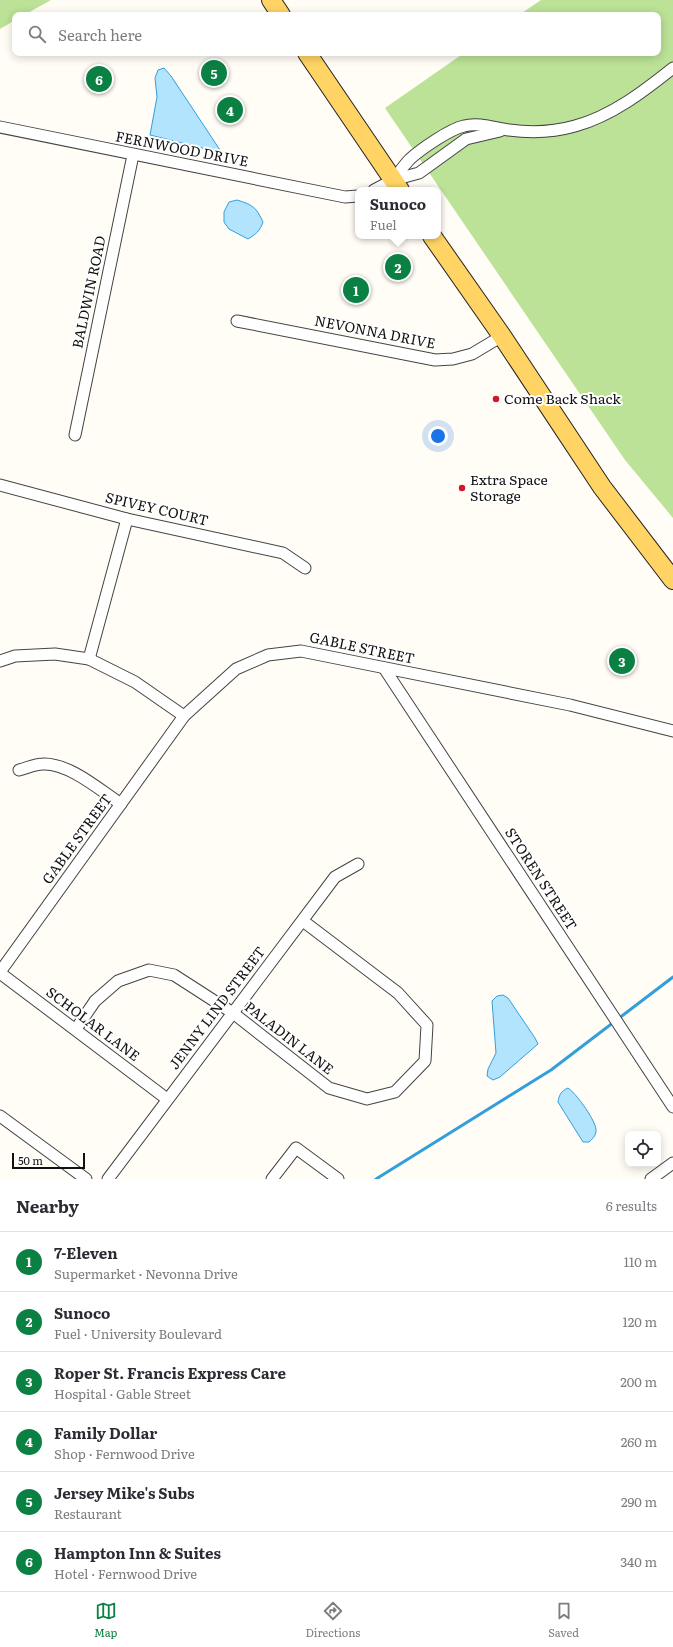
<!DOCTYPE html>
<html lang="en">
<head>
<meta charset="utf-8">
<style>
	:root { --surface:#fff; --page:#f7f7f7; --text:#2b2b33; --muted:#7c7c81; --line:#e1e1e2; --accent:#0b8043 }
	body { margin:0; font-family:Literata,serif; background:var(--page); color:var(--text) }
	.controls { position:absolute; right:12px; bottom:12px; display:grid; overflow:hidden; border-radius:8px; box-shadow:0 2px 10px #0003 }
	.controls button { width:36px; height:36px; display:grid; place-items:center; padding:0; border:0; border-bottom:1px solid var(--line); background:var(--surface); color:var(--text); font:20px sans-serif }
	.scale { position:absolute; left:12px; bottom:10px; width:73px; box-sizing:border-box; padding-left:4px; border:2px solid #111; border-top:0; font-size:11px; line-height:14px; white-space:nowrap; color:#111; -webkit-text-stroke:3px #fff; paint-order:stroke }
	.you { position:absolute; left:438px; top:436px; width:14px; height:14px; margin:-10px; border:3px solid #fff; border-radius:50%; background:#1a73e8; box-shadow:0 0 0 6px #1a73e833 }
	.badge { display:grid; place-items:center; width:26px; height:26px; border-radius:50%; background:var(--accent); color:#fff; font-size:13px; font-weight:700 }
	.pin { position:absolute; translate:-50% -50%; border:2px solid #fff; box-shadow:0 1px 4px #0006 }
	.popup { position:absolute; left:355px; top:187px; width:86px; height:52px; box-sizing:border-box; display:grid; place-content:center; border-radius:8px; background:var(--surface); filter:drop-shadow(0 1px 3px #0005); font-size:13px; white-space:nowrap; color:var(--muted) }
	.popup b { font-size:15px; color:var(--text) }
	.popup::after { content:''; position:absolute; left:50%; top:100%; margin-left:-8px; border:8px solid transparent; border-top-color:var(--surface) }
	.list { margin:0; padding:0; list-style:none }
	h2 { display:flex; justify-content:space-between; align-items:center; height:52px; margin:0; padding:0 16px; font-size:17px }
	h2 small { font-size:13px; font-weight:400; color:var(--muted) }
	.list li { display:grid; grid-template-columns:26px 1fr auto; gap:12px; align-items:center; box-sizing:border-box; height:60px; padding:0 16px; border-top:1px solid var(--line) }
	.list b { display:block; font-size:15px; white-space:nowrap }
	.list p { margin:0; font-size:13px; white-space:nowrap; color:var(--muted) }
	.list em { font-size:13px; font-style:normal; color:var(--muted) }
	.icon { flex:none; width:22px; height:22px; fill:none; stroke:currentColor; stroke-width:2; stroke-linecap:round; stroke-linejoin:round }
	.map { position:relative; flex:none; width:673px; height:1179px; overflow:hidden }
	.search { position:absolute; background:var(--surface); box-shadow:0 2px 10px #0003; left:12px; right:12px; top:12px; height:44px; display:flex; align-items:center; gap:10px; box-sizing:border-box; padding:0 14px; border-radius:8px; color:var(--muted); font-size:15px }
	.sheet { height:412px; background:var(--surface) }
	nav { display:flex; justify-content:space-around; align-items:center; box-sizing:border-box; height:56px; border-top:1px solid var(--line); background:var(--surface); font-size:11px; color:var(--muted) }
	nav a { display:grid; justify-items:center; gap:2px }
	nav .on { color:var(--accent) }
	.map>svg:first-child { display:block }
	.forest { fill:#bbe296 }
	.water { fill:#b3e4fd; stroke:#329edc }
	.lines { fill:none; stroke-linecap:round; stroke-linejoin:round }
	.stream { stroke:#329edc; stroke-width:3 }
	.street-casing { stroke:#444; stroke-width:13 }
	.primary-casing { stroke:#222; stroke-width:20 }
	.street { stroke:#fff; stroke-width:11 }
	.primary { stroke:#ffd465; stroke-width:18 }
	.poi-dot { fill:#d21828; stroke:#fff; stroke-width:1.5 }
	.labels { text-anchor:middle; stroke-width:4; stroke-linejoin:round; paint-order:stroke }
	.street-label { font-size:14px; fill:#111; stroke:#fff }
	.poi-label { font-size:14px; fill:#111; stroke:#fff; text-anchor:start }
</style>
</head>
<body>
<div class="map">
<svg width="673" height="1179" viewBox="0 0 673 1179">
	<rect width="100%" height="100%" fill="#fffdf5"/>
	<g class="forest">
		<path d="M0 0H51L24 15H15V20L0 29Z"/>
		<path d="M541 0H673V518L625 460 385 108 464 53H658V15H519Z"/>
	</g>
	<g class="water">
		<path d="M164 68 171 76 220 150 214 151 150 135 157 97 155 78 158 70Z"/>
		<path d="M237 200C253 205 256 207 263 222 260 231 256 234 248 239L229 229 224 222V212L229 202Z"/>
		<path d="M503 995 508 998 535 1038 538 1044 500 1077 493 1080 487 1076 488 1069 496 1053 492 1001 497 996Z"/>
		<path d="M568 1088C576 1093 598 1123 596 1132 595 1137 592 1139 589 1142H583L558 1102C559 1095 561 1091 568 1088Z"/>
	</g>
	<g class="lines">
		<path class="stream" d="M376 1179 551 1070 673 977"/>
		<g class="street-casing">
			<g id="street">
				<path d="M0 127 345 197 358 196"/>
				<path d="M393 180C399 173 404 165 410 159 421 149 450 129 464 126 478 122 495 128 509 130 531 133 554 132 575 126 612 116 644 91 673 68"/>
				<path d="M374 190 393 180 419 173 466 139 500 131"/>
				<path d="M237 321 435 360 453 359 472 354 502 336"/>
				<path d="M75 435 133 155"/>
				<path d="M0 485 127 519 283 553 305 568"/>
				<path d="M89 659 127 519"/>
				<path d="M0 661 15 656 55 654 89 659 135 682 184 716"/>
				<path d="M384 668 673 1107"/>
				<path d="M19 770C27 768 35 764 43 764 69 763 100 790 121 804"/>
				<path d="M0 972 184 716 236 669 268 655 301 651 570 705 673 731"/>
				<path d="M0 973 167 1099"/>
				<path d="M76 1029 95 1001 118 981 149 970 174 975 233 1013 329 1088 367 1099 395 1092 425 1061 427 1025 398 993 303 921"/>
				<path d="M0 1116 86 1179"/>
				<path d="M108 1179 335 877 358 864"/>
				<path d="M272 1179 296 1148 338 1179"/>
				<path d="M651 1179 673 1163"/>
			</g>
		</g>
		<g class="primary-casing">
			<g id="primary">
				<path d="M271 0 281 15"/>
				<path d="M307 53 400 190"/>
				<path d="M432 236 502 336 602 487 673 580"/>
			</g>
		</g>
		<use href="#street" class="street"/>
		<use href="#primary" class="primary"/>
	</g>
	<g class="poi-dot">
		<circle cx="496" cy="399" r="4"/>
		<circle cx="462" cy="488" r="4"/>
	</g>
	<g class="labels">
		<g class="street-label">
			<text transform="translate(182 149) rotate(11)" y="5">FERNWOOD DRIVE</text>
			<text transform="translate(89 292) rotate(-78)" y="5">BALDWIN ROAD</text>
			<text transform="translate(375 332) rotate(11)" y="5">NEVONNA DRIVE</text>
			<text transform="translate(157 509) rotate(13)" y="5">SPIVEY COURT</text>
			<text transform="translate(362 648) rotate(12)" y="5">GABLE STREET</text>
			<text transform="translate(77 839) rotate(-54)" y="5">GABLE STREET</text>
			<text transform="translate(541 879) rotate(57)" y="5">STOREN STREET</text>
			<text transform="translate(217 1008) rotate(-53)" y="5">JENNY LIND STREET</text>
			<text transform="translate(93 1024) rotate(37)" y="5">SCHOLAR LANE</text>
			<text transform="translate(289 1038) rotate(38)" y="5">PALADIN LANE</text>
		</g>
		<g class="poi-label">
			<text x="504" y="404">Come Back Shack</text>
			<text x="470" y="485">Extra Space<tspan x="470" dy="16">Storage</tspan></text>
		</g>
	</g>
</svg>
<div class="controls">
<button><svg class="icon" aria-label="locate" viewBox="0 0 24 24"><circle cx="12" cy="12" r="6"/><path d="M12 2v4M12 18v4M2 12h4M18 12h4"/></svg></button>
</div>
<div class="scale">50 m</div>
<div class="you"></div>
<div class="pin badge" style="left:356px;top:290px">1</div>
<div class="pin badge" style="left:398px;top:267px">2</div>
<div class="popup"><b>Sunoco</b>Fuel</div>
<div class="pin badge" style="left:622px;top:661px">3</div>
<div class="pin badge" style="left:230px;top:110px">4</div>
<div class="pin badge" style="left:214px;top:73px">5</div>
<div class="pin badge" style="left:99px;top:79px">6</div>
<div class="search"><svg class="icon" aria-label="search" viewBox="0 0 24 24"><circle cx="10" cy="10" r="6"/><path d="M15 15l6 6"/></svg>Search here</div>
</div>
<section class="sheet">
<h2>Nearby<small>6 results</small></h2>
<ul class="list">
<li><span class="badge">1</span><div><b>7-Eleven</b><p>Supermarket · Nevonna Drive</p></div><em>110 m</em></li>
<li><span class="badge">2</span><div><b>Sunoco</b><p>Fuel · University Boulevard</p></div><em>120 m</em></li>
<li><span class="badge">3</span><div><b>Roper St. Francis Express Care</b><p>Hospital · Gable Street</p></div><em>200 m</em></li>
<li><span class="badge">4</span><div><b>Family Dollar</b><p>Shop · Fernwood Drive</p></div><em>260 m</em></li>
<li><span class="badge">5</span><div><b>Jersey Mike's Subs</b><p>Restaurant</p></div><em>290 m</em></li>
<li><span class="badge">6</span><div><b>Hampton Inn &amp; Suites</b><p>Hotel · Fernwood Drive</p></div><em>340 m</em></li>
</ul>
</section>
<nav>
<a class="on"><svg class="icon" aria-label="map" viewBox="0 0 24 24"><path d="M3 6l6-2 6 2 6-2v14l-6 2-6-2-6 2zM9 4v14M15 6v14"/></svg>Map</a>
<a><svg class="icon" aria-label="directions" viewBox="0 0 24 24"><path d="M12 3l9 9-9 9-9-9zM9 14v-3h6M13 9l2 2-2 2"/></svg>Directions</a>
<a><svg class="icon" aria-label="saved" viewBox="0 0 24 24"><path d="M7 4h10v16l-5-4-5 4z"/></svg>Saved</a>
</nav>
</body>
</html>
